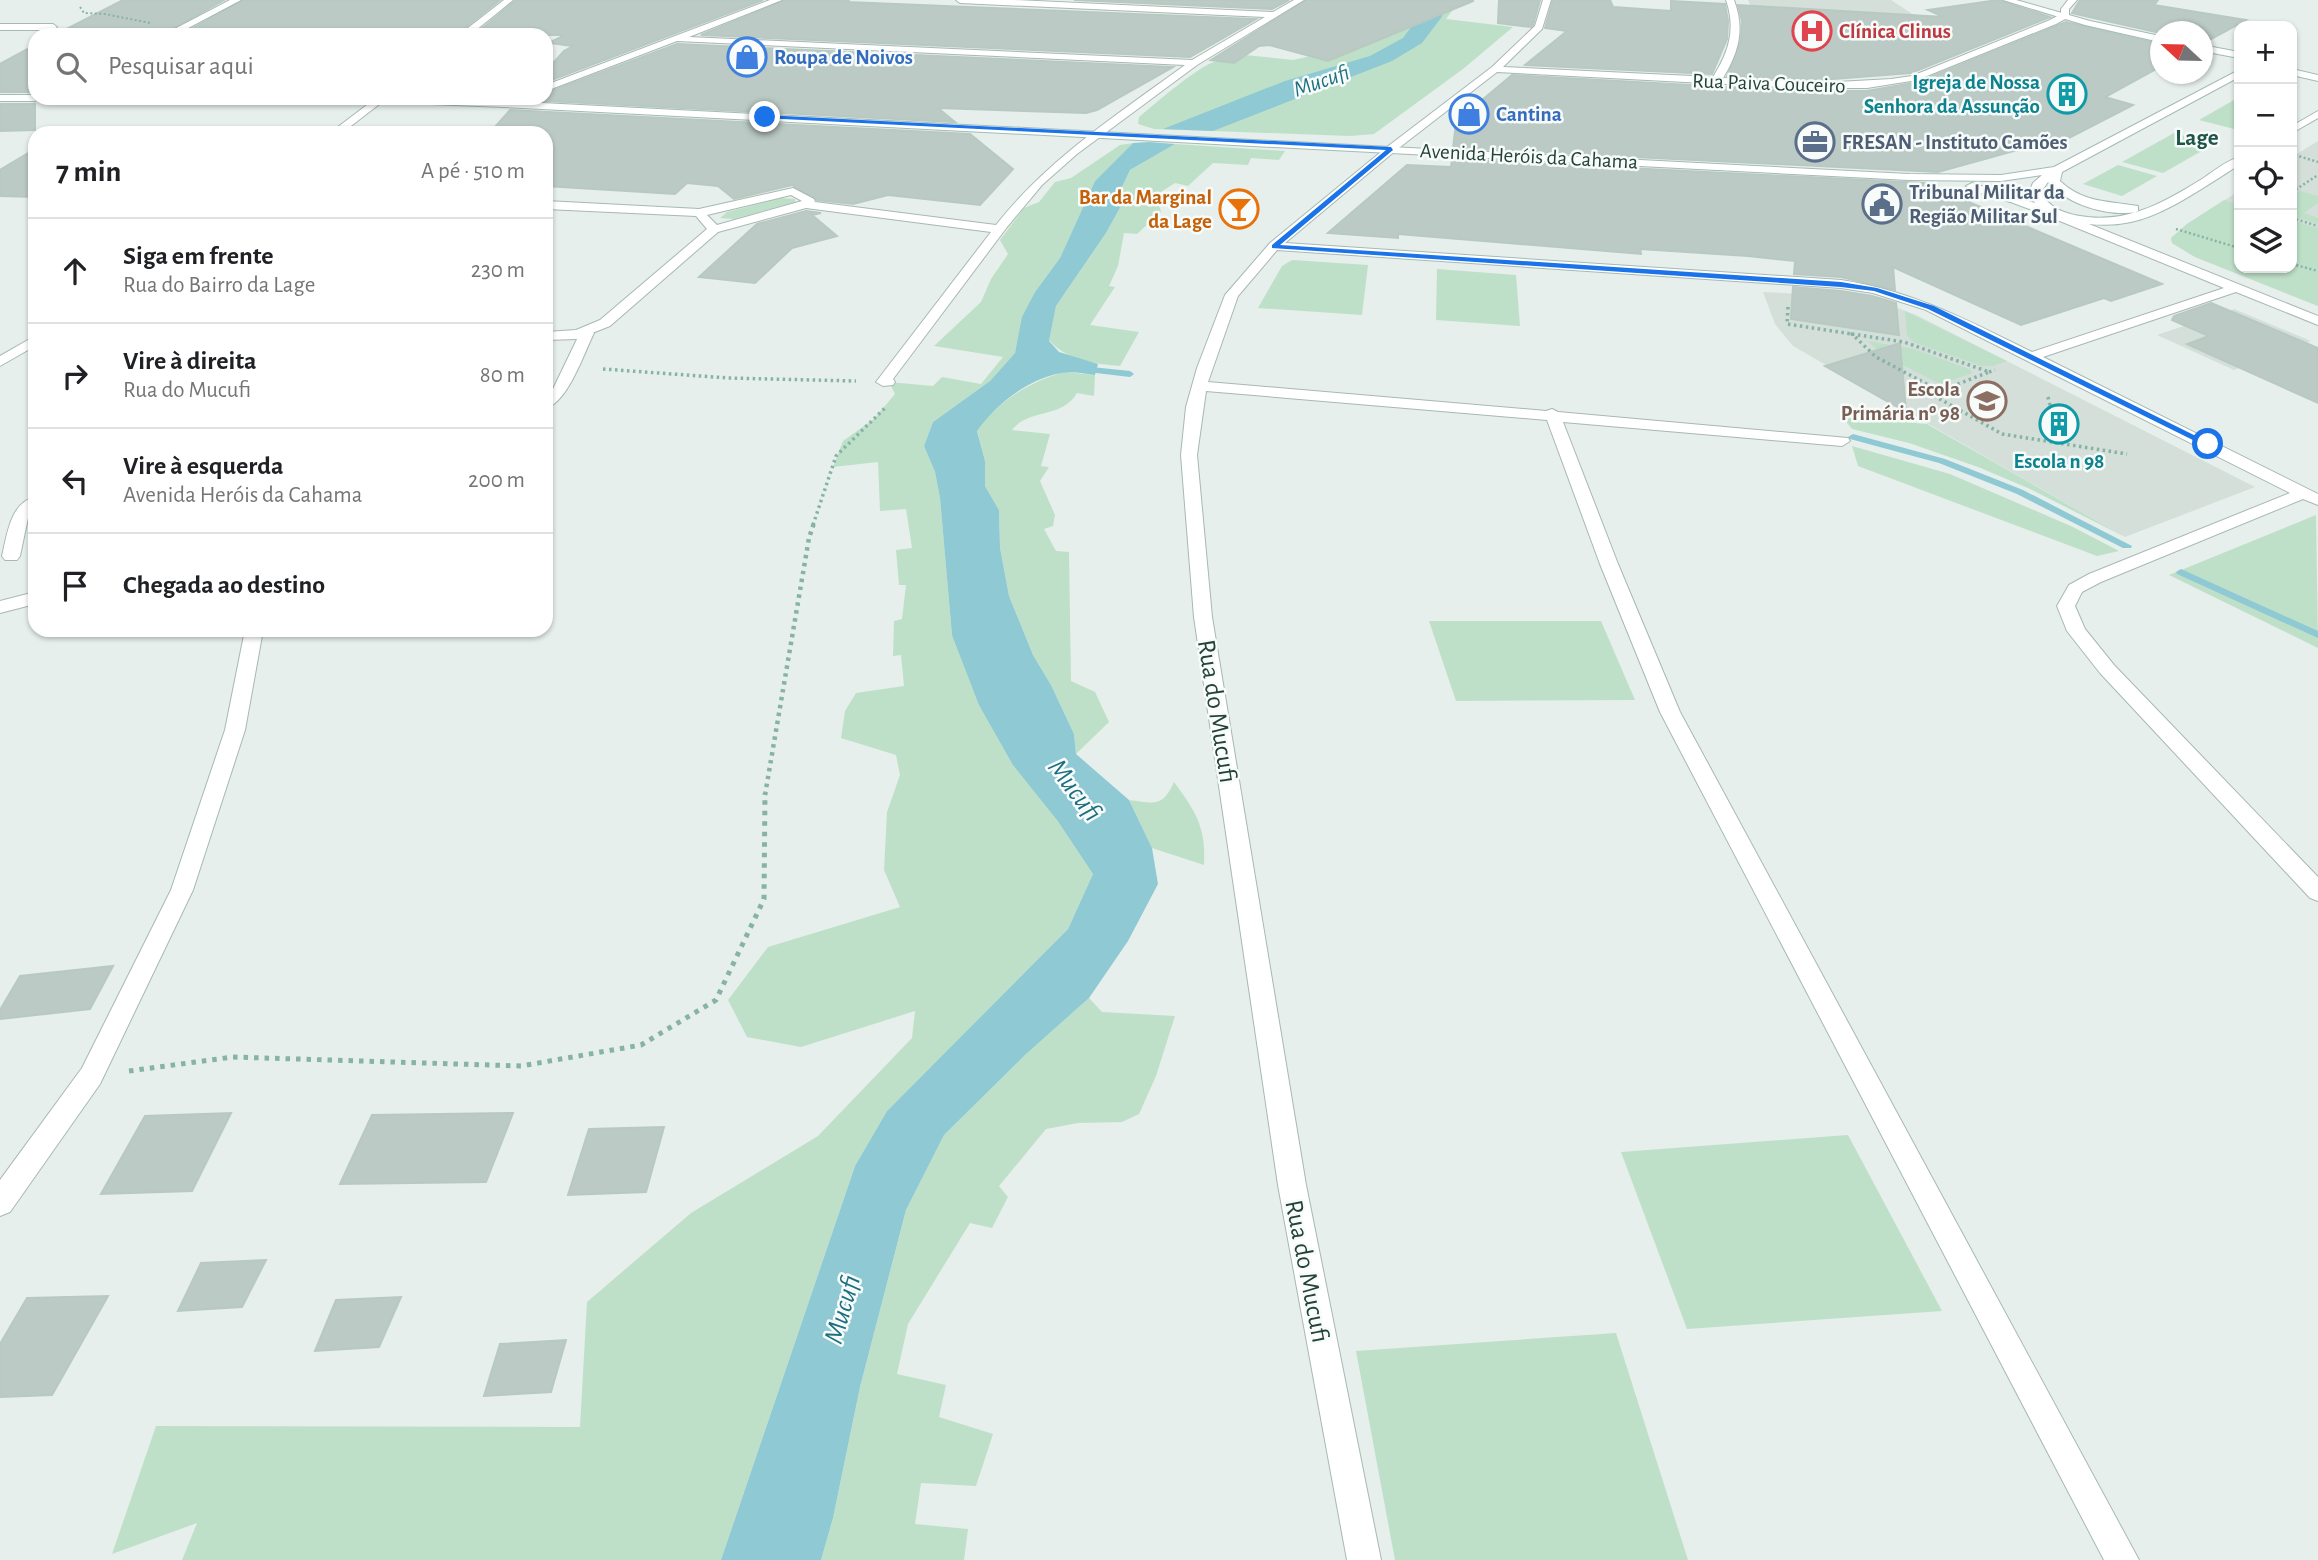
<!DOCTYPE html>
<html lang="pt">
<head>
<meta charset="utf-8">
<style>
	:root { --surface:#fff; --page:#f6f6f6; --text:#202124; --muted:#757577; --line:#e0e0e0 }
	body { margin:0; font-family:"Alegreya Sans",sans-serif; background:var(--page); color:var(--text) }
	.controls { position:absolute; right:21px; top:21px; display:grid; overflow:hidden; border-radius:14px; box-shadow:0 2px 5px #0004 }
	.controls button { width:63px; height:63px; display:grid; place-items:center; padding:0; border:0; border-bottom:2px solid var(--line); background:var(--surface); color:var(--text); font:35px sans-serif }
	.compass { position:absolute; left:2150px; top:21px; width:63px; height:63px; border-radius:50%; background:var(--surface); box-shadow:0 2px 5px #0004; rotate:292deg }
	.stop { position:absolute; width:21px; height:21px; margin:-16px; border:5px solid #1a73e8; border-radius:50%; background:#fff }
	.stop.end { background:#1a73e8; border-color:#fff; box-shadow:0 2px 7px #0008 }
	.list { margin:0; padding:0; list-style:none }
	h2 { display:flex; justify-content:space-between; align-items:center; height:91px; margin:0; padding:0 28px; font-size:30px }
	h2 small { font-size:23px; font-weight:400; color:var(--muted) }
	.list li { display:grid; grid-template-columns:46px 1fr auto; gap:21px; align-items:center; box-sizing:border-box; height:105px; padding:0 28px; border-top:2px solid var(--line) }
	.list b { display:block; font-size:26px; white-space:nowrap }
	.list p { margin:0; font-size:23px; white-space:nowrap; color:var(--muted) }
	.list em { font-size:23px; font-style:normal; color:var(--muted) }
	.icon { flex:none; width:38px; height:38px; fill:none; stroke:currentColor; stroke-width:2; stroke-linecap:round; stroke-linejoin:round }
	.map { position:relative; flex:none; width:2318px; height:1560px; overflow:hidden }
	.search { position:absolute; background:var(--surface); box-shadow:0 2px 5px #0004; left:28px; top:28px; width:525px; height:77px; display:flex; align-items:center; gap:18px; box-sizing:border-box; padding:0 24px; border-radius:21px; color:var(--muted); font-size:26px }
	.panel { position:absolute; background:var(--surface); box-shadow:0 2px 5px #0004; left:28px; top:126px; width:525px; height:511px; border-radius:21px }
	.map>svg:first-child { display:block }
	.built { fill:#d4dfda }
	.green { fill:#bfe0c8 }
	.water { fill:#8ec9d4 }
	.lines { fill:none; stroke-linecap:round; stroke-linejoin:round }
	.stream { fill:#8ec9d4; fill-rule:evenodd }
	.building { fill:#bbcac4; stroke:#b8c9c2; stroke-width:2 }
	.lane-casing { stroke:#a8b8b2; stroke-width:2 }
	.street-casing { stroke:#a8b8b2; stroke-width:2 }
	.secondary-casing { stroke:#a4bbb3; stroke-width:2 }
	.path-far4 { stroke:#86b3a5; stroke-width:2; stroke-dasharray:2 2.5; stroke-linecap:butt }
	.path-far3 { stroke:#86b3a5; stroke-width:2.5; stroke-dasharray:2 2.5; stroke-linecap:butt }
	.path-far2 { stroke:#86b3a5; stroke-width:3.5; stroke-dasharray:2.5 3.5; stroke-linecap:butt }
	.path-far1 { stroke:#86b3a5; stroke-width:4.5; stroke-dasharray:3.5 4.5; stroke-linecap:butt }
	.path { stroke:#86b3a5; stroke-width:5; stroke-dasharray:4.5 6; stroke-linecap:butt }
	.lane { fill:#fff; fill-rule:evenodd }
	.street { fill:#fff; fill-rule:evenodd }
	.secondary { fill:#fff; fill-rule:evenodd }
	.route { fill:#1a73e8 }
	.labels { text-anchor:middle; stroke-width:5; stroke-linejoin:round; paint-order:stroke }
	.far-health-label { font-size:21px; font-weight:bold; fill:#be3a42; stroke:#f7fbf9; text-anchor:start }
	.far-shop-label { font-size:21px; font-weight:bold; fill:#366cbe; stroke:#f7fbf9; text-anchor:start }
	.far-culture-label { font-size:21px; font-weight:bold; fill:#0d838f; stroke:#f7fbf9; text-anchor:end }
	.far-street-label { font-size:21px; fill:#24423a; stroke:#f7fbf9 }
	.far-service-label { font-size:21px; font-weight:bold; fill:#4e5e75; stroke:#f7fbf9; text-anchor:start }
	.far-food-label { font-size:21px; font-weight:bold; fill:#c56008; stroke:#f7fbf9; text-anchor:end }
	.far-education-label { font-size:21px; font-weight:bold; fill:#785e54; stroke:#f7fbf9; text-anchor:end }
	.far-water-label { font-size:23px; font-style:italic; fill:#1c6f80; stroke:#f7fbf9 }
	.far-neighbourhood-label { font-size:23px; font-weight:bold; fill:#1f5548; stroke:#f7fbf9 }
	.street-label { font-size:26px; fill:#24423a; stroke:#f7fbf9 }
	.water-label { font-size:28px; font-style:italic; fill:#1c6f80; stroke:#f7fbf9 }
</style>
</head>
<body>
<div class="map">
<svg width="2318" height="1560" viewBox="0 0 2318 1560">
	<rect width="100%" height="100%" fill="#e6efeb"/>
	<g class="built">
		<path d="M1748 0H1891L1914 15 1878 28 1752 9Z"/>
		<path d="M2318 141V306L2195 257 2172 243 2171 238 2187 224 2239 191V268H2292V157Z"/>
		<path d="M1763 292 1843 296 1882 302 1916 315 2255 487 2125 537 1793 346 1775 324Z"/>
		<path d="M2234 309 2311 341 2234 370 2157 335Z"/>
	</g>
	<g class="green">
		<path d="M1460 0 1446 19 1513 27 1463 69 1374 134 1350 136 1213 131 1154 129 1138 124 1139 117C1155 104 1199 65 1217 61 1221 60 1229 62 1234 63L1245 55 1293 60 1311 56Z"/>
		<path d="M2239 97 2238 130 2199 120Z"/>
		<path d="M2174 133 2214 144 2163 173 2122 162Z"/>
		<path d="M1133 143 1095 181 1060 258 1035 292 1023 317 1015 353 990 381 933 422 924 446 935 472 940 498 952 635 1057 820 1093 874 1068 929 887 1111 855 1166 721 1560H182L197 1523 112 1554 156 1426 580 1427 587 1302 691 1213 818 1136 912 1038 915 1011 801 1047 747 1037 728 1000 768 947 900 907 884 870 887 812 900 775 896 755 841 738 845 711 856 693 904 686 901 655 893 656 894 621 902 619 906 585H899L896 550 912 548 906 509 880 511 878 462 833 467 843 441 874 419 895 394 889 382 933 386 942 377 981 384 1003 357 934 346 981 302 991 279 1008 254 1000 240 1024 208 1039 202 1055 182 1071 178 1120 145Z"/>
		<path d="M1175 144 1285 151 1279 160 1251 158 1248 165 1213 163 1188 186 1175 183 1147 201 1159 205 1161 212 1137 234 1124 233 1118 266 1109 286 1115 287 1090 325 1139 332 1120 366C1095 364 1066 360 1049 340L1056 306 1106 233 1121 206 1122 187 1130 170Z"/>
		<path d="M2118 165 2157 176 2122 196 2083 184Z"/>
		<path d="M2300 191 2318 196V203L2304 213 2318 218V224L2292 216V196Z"/>
		<path d="M781 198 795 199V202L734 219 720 218 727 212Z"/>
		<path d="M2224 200 2239 205V268H2292V220L2318 228V306L2195 257 2172 243 2171 238 2187 224Z"/>
		<path d="M1292 260 1368 265 1362 315 1258 308 1282 266Z"/>
		<path d="M1437 269 1516 275 1520 326 1436 320Z"/>
		<path d="M1905 311 2007 361 1993 366H1981L1913 342 1907 335Z"/>
		<path d="M1867 341 1914 349 1969 369 1973 373 1940 384 1885 356Z"/>
		<path d="M1065 372 1095 375 1094 396 1077 393C1062 419 1029 408 1012 430L1050 434 1041 466 1049 467 1040 481 1055 515 1053 526 1044 529 1056 551 1069 552 1071 681 1095 692 1109 722 1076 754 1074 734 1051 685 1033 655 1009 596 1000 548 999 510 985 486V461L977 430C999 401 1030 381 1065 372Z"/>
		<path d="M1842 417 1927 424 2125 537 2030 489 1978 467 1909 443 1852 429Z"/>
		<path d="M1852 446 1950 474 2073 527 2119 551 2097 556 1858 466Z"/>
		<path d="M2316 515 2318 648 2169 575Z"/>
		<path d="M1429 621H1601L1635 700 1456 701Z"/>
		<path d="M1174 782C1196 812 1206 827 1204 865L1152 848 1129 800C1155 803 1162 808 1174 782Z"/>
		<path d="M1089 998 1102 1012 1175 1016 1156 1076 1139 1114 1122 1122 1078 1123 1046 1129 999 1186 1008 1197 992 1228 970 1223 908 1324 897 1374 946 1385 939 1417 993 1434 976 1486 921 1483 915 1524 968 1529 964 1560H821L833 1518 860 1387 906 1210 944 1135 1025 1055Z"/>
		<path d="M1848 1135 1942 1311 1687 1329 1621 1152Z"/>
		<path d="M1616 1333 1688 1560H1395L1356 1351Z"/>
	</g>
	<g class="water">
		<path d="M1450 0 1441 18 1422 43 1392 61 1213 131 1163 129 1285 81 1370 56 1403 38 1426 7Z"/>
		<path d="M1149 142 1175 144 1130 170 1122 187 1121 206 1106 233 1056 306 1049 341 1059 352 1098 364 1095 375C1085 374 1073 371 1062 373 1029 378 996 404 977 431L985 461V486L999 510 1000 548 1009 596 1033 655 1051 685 1074 734 1076 754 1129 800 1152 848 1158 884 1128 941 1089 998 1025 1055 944 1135 906 1210 860 1387 833 1518 821 1560H721L855 1166 887 1111 1068 929 1093 874 1057 820 1013 765 979 705 952 635 940 498 935 472 924 446 933 422 990 381 1015 353 1022 317 1035 292 1060 258 1095 181 1133 143Z"/>
	</g>
	<g class="lines">
		<g class="stream">
			<path d="M1082 366 1130 371 1134 374 1130 377 1079 371 1078 369Z"/>
			<path d="M1853 434 1945 459 2023 490 2132 546 2131 548H2123L2017 494 1939 463 1850 439 1848 437Z"/>
			<path d="M2181 569 2318 631V638L2177 574 2176 572Z"/>
		</g>
	</g>
	<g class="building">
		<path d="M123 0H224L161 35H55Z"/>
		<path d="M243 0H500L456 35H181Z"/>
		<path d="M516 0H763L546 82V71L564 51 573 46 549 43 565 35H474Z"/>
		<path d="M785 0H849L847 2 1256 19 1190 57 701 35Z"/>
		<path d="M1074 0H1289L1272 9Z"/>
		<path d="M1306 0H1473V1L1328 61 1269 45 1259 46 1234 63 1211 60Z"/>
		<path d="M1499 0H1540L1533 25 1531 27 1498 23Z"/>
		<path d="M1553 0H1610L1613 7 1671 11V1L1725 4 1728 21 1727 39 1712 74 1525 65 1567 31 1545 28Z"/>
		<path d="M1998 0 2050 17 1911 73 1820 80 1727 76 1741 40 1742 21 1738 5 1944 17 1928 10Z"/>
		<path d="M2080 0H2158L2154 5 2246 20 2204 43 2202 32 2160 33 2072 13Z"/>
		<path d="M2066 22 2160 44V67L2105 97 2133 105 2069 138 2065 137 1938 172 1453 148 1456 123 1467 124 1468 117 1480 118 1482 100 1512 75 1797 91H1867L1918 82Z"/>
		<path d="M677 44 1173 67 1097 110 1086 113 938 108 955 122 527 100 546 98V93Z"/>
		<path d="M35 45V92H0V64Z"/>
		<path d="M0 104H35V130L0 131Z"/>
		<path d="M510 110 970 134 1013 169 980 205 888 195 853 204 817 200 792 185 734 199 718 186 687 183 675 194 546 186V133H506L511 130 493 129Z"/>
		<path d="M35 149V197L0 196V170Z"/>
		<path d="M1452 159 1924 183 2162 284 2111 301 2104 298 2021 325 1893 267 1895 290 1841 277 1794 274 1795 261 1748 256 1640 249 1641 254 1398 234V238L1328 233 1407 165 1451 167Z"/>
		<path d="M806 211 821 213 812 215 837 236 792 248 755 283 699 277 757 224Z"/>
		<path d="M1793 287 1841 291 1872 296 1896 303 1899 335 1791 319Z"/>
		<path d="M2211 303 2318 348V403L2187 344 2209 336 2172 320 2174 316Z"/>
		<path d="M1900 343 1906 412 1825 366Z"/>
		<path d="M113 966 90 1009 0 1019V1010L20 976Z"/>
		<path d="M231 1113 192 1191 101 1194 145 1116Z"/>
		<path d="M513 1113 486 1182 340 1184 372 1115Z"/>
		<path d="M664 1127 646 1192 568 1195 589 1129Z"/>
		<path d="M266 1260 242 1307 178 1311 201 1263Z"/>
		<path d="M108 1296 52 1395 0 1397V1344L27 1298Z"/>
		<path d="M401 1297 379 1347 315 1351 336 1300Z"/>
		<path d="M566 1340 551 1392 484 1396 500 1344Z"/>
	</g>
	<g class="lines">
		<g class="lane-casing">
			<g id="lane">
				<path d="M0 24H53L57 27 53 30H0Z"/>
				<path d="M587 329 594 333C584 353 568 402 546 408V396L552 391 580 333Z"/>
			</g>
		</g>
		<g class="street-casing">
			<g id="street">
				<path d="M770 0H782L689 37 1192 60 1265 17 960 3 956 0H1014L1273 12 1294 0H1304L1197 65 1077 154 1042 185 1007 227 893 379 895 382 893 385 883 386 876 382 991 232 806 208 718 232 610 326 577 339 546 340V332L576 330 600 320 707 229 696 216 546 209V201L699 209 793 188 814 199 815 202 996 225C1048 159 1118 114 1185 65L677 41 546 91V85ZM791 195 802 201 717 225 707 215Z"/>
				<path d="M1543 0H1551L1542 29 1503 67 1713 77C1729 52 1736 29 1726 0H1734C1745 29 1739 52 1723 78L1820 83 1891 79 1912 76 2050 20 2061 14V9L2068 0H2077L2069 9V17L2056 24 1917 80 1867 88H1797L1497 72 1395 151 1285 243 1841 280C1914 291 1967 320 2032 352L2224 288 2050 217V211L2054 210 2318 316V325L2236 292 2043 357 2318 494V505L2303 499 2101 582 2082 592 2075 606 2085 629 2114 665 2318 877V901L2310 898 2100 673 2067 631 2057 606 2069 585 2089 574 2290 493 1926 310 1873 293 1841 288 1277 250 1238 296 1208 382 1546 411 1552 409 1558 412 1848 438 1850 441 1842 446 1563 422 1618 564 1680 712 2139 1560H2104L1660 712 1600 564 1547 420 1206 391 1197 455 1212 617 1306 1185 1381 1560H1347L1278 1185 1194 617 1181 455 1186 407 1197 368 1225 295 1270 243 1387 147 1492 67 1535 26Z"/>
				<path d="M376 98 386 99 342 133H330Z"/>
				<path d="M511 98H525L504 107 499 104Z"/>
				<path d="M35 336V346L0 366V356Z"/>
				<path d="M35 497V511L28 518 20 556 17 560H5L2 556C7 535 10 503 35 497Z"/>
				<path d="M35 592V604L0 613V601Z"/>
				<path d="M245 630H263L245 730 193 890 100 1084 10 1212 0 1216V1180L82 1068 171 890 225 730Z"/>
			</g>
		</g>
		<g class="secondary-casing">
			<g id="secondary">
				<path d="M230 0H241L175 35H163Z"/>
				<path d="M504 0H513L470 35H459Z"/>
				<path d="M2003 0H2016L2090 21 2160 36V42L2085 25Z"/>
				<path d="M2202 45 2239 52V58L2202 51Z"/>
				<path d="M2292 69 2318 75V81L2292 75Z"/>
				<path d="M2239 70V77L2062 172 2060 181C2083 203 2109 201 2138 206V212C2108 217 2068 205 2048 182L2041 192C2049 208 2063 213 2080 216 2127 224 2163 203 2202 179 2214 171 2226 161 2239 157V165C2150 222 2122 245 2016 204 2001 198 1978 195 1966 186L1972 183 2035 203 2029 192 2033 183 2042 175 2001 181 1909 180 504 107 381 102 101 101 96 98H431L504 101 1909 174 2001 175 2054 167Z"/>
				<path d="M0 95H35V98H40L35 101H0Z"/>
				<path d="M2318 111V118L2292 133V126Z"/>
			</g>
		</g>
		<path class="path-far4" d="M80 7 84 13 105 14 150 23"/>
		<g class="path-far3">
			<path d="M2295 155 2318 162"/>
			<path d="M2292 192 2318 175"/>
			<path d="M2292 218 2318 226"/>
			<path d="M2176 229 2239 248"/>
			<path d="M2292 264 2318 271"/>
		</g>
		<g class="path-far2">
			<path d="M1788 307 1787 324 1852 334"/>
			<path d="M1852 334 1904 342 1989 372 1940 391 1876 357Z"/>
			<path d="M603 369 728 378 856 381"/>
			<path d="M1989 372 1995 370"/>
			<path d="M1939 391 1931 394 2002 434 2127 454"/>
			<path d="M2048 397 2051 409"/>
			<path d="M813 525 836 456 885 408"/>
		</g>
		<path class="path-far1" d="M765 795 809 538 814 523"/>
		<path class="path" d="M129 1071 233 1057 521 1066 641 1045 716 1000 764 899 765 793"/>
		<use href="#lane" class="lane"/>
		<use href="#street" class="street"/>
		<use href="#secondary" class="secondary"/>
	</g>
	<path class="route" d="M765 115 1391 147 1393 150 1280 245 1841 282 1877 288 1934 306 2212 444 2205 446 1928 309 1874 291 1841 287 1272 248V245L1386 150 763 118Z"/>
	<defs>
		<g id="hospital-ring" transform="scale(2.0125)"><circle r="9.5" fill="#f7fbf9" stroke="#e0444e" stroke-width="1.5"/><path d="M-5-5h3v3.5h4V-5h3V5h-3V1.5h-4V5h-3Z" fill="#e0444e"/></g>
		<g id="shop-ring" transform="scale(2.0125)"><circle r="9.5" fill="#f7fbf9" stroke="#3f7fe0" stroke-width="1.5"/><path d="M-5-2.5h2.3a2.7 3.5 0 0 1 5.4 0H5L5.5 6h-11ZM-1.5-2.5h3a1.5 2.3 0 0 0-3 0Z" fill="#3f7fe0"/></g>
		<g id="building-ring" transform="scale(2.0125)"><circle r="9.5" fill="#f7fbf9" stroke="#0f9aa8" stroke-width="1.5"/><path d="M-4-6H4V6H1V3H-1V6H-4ZM-2.5-4.3h1.7v1.8h-1.7ZM.8-4.3h1.7v1.8H.8ZM-2.5-1h1.7V.8h-1.7ZM.8-1h1.7V.8H.8Z" fill="#0f9aa8"/></g>
		<g id="office-ring" transform="scale(2.0125)"><circle r="9.5" fill="#f7fbf9" stroke="#5c6f8a" stroke-width="1.5"/><path d="M-6-3h4V-5.5h4V-3h4V5H-6ZM-1-4.5V-3h2v-1.5ZM-6 0V1H6V0Z" fill="#5c6f8a"/></g>
		<g id="civic-ring" transform="scale(2.0125)"><circle r="9.5" fill="#f7fbf9" stroke="#5c6f8a" stroke-width="1.5"/><path d="M-.6-6.5H3V-4.5H.6V-3L4-1V1h2V6H-6V1h2V-1L-.6-3ZM-1.2 2.5V6h2.4V2.5Z" fill="#5c6f8a"/></g>
		<g id="bar-ring" transform="scale(2.0125)"><circle r="9.5" fill="#f7fbf9" stroke="#e8710a" stroke-width="1.5"/><path d="M-6-5H6L.8 .8V4.5H3.5V6h-7V4.5H-.8V.8Z" fill="#e8710a"/></g>
		<g id="school-ring" transform="scale(2.0125)"><circle r="9.5" fill="#f7fbf9" stroke="#8d6e63" stroke-width="1.5"/><path d="M0-5L7-2L0 1L-7-2ZM-4 1L0 2.5L4 1V4Q0 6-4 4Z" fill="#8d6e63"/></g>
	</defs>
	<g fill-rule="evenodd">
		<use href="#hospital-ring" x="1812" y="31"/>
		<use href="#shop-ring" x="747" y="57"/>
		<use href="#building-ring" x="2067" y="94"/>
		<use href="#shop-ring" x="1469" y="114"/>
		<use href="#office-ring" x="1815" y="142"/>
		<use href="#civic-ring" x="1882" y="204"/>
		<use href="#bar-ring" x="1239" y="209"/>
		<use href="#school-ring" x="1987" y="401"/>
		<use href="#building-ring" x="2059" y="424"/>
	</g>
	<g class="labels">
		<g class="far-health-label">
			<text x="1839" y="38">Clínica Clinus</text>
		</g>
		<g class="far-shop-label">
			<text x="774" y="64">Roupa de Noivos</text>
			<text x="1496" y="121">Cantina</text>
		</g>
		<g class="far-culture-label">
			<text x="2040" y="89">Igreja de Nossa<tspan x="2040" dy="24">Senhora da Assunção</tspan></text>
			<text x="2059" y="468" text-anchor="middle">Escola n 98</text>
		</g>
		<g class="far-street-label">
			<text transform="translate(1769 83) rotate(2)" y="7">Rua Paiva Couceiro</text>
			<text transform="translate(1529 156) rotate(3)" y="7">Avenida Heróis da Cahama</text>
		</g>
		<g class="far-service-label">
			<text x="1842" y="149">FRESAN - Instituto Camões</text>
			<text x="1909" y="199">Tribunal Militar da<tspan x="1909" dy="24">Região Militar Sul</tspan></text>
		</g>
		<g class="far-food-label">
			<text x="1212" y="204">Bar da Marginal<tspan x="1212" dy="24">da Lage</tspan></text>
		</g>
		<g class="far-education-label">
			<text x="1960" y="396">Escola<tspan x="1960" dy="24">Primária nº 98</tspan></text>
		</g>
		<g class="far-water-label">
			<text transform="translate(1321 80) rotate(-19)" y="8">Mucufi</text>
		</g>
		<g class="far-neighbourhood-label">
			<text x="2197" y="145">Lage</text>
		</g>
		<g class="street-label">
			<text transform="translate(1218 711) rotate(81)" y="9">Rua do Mucufi</text>
			<text transform="translate(1308 1271) rotate(79)" y="9">Rua do Mucufi</text>
		</g>
		<g class="water-label">
			<text transform="translate(1076 789) rotate(53)" y="10">Mucufi</text>
			<text transform="translate(841 1309) rotate(-74)" y="10">Mucufi</text>
		</g>
	</g>
</svg>
<div class="controls">
<button>+</button>
<button>−</button>
<button><svg class="icon" aria-label="locate" viewBox="0 0 24 24"><circle cx="12" cy="12" r="6"/><path d="M12 2v4M12 18v4M2 12h4M18 12h4"/></svg></button>
<button><svg class="icon" aria-label="layers" viewBox="0 0 24 24"><path d="M12 4l9 5-9 5-9-5zM3 14l9 5 9-5"/></svg></button>
</div>
<svg class="compass" viewBox="-18 -18 36 36"><path d="M0-13l5 13h-10z" fill="#e53935"/><path d="M0 13l5-13h-10z" fill="#757577"/></svg>
<div class="stop" style="left:2208px;top:444px"></div>
<div class="stop end" style="left:765px;top:117px"></div>
<div class="search"><svg class="icon" aria-label="search" viewBox="0 0 24 24"><circle cx="10" cy="10" r="6"/><path d="M15 15l6 6"/></svg>Pesquisar aqui</div>
<section class="panel">
<h2>7 min<small>A pé · 510 m</small></h2>
<ul class="list">
<li><svg class="icon" aria-label="ahead" viewBox="0 0 24 24"><path d="M12 20V5M6 11l6-6 6 6"/></svg><div><b>Siga em frente</b><p>Rua do Bairro da Lage</p></div><em>230 m</em></li>
<li><svg class="icon" aria-label="right" viewBox="0 0 24 24"><path d="M7 20v-9h11M14 6l5 5-5 5"/></svg><div><b>Vire à direita</b><p>Rua do Mucufi</p></div><em>80 m</em></li>
<li><svg class="icon" aria-label="left" viewBox="0 0 24 24"><path d="M17 20v-9H6M10 6l-5 5 5 5"/></svg><div><b>Vire à esquerda</b><p>Avenida Heróis da Cahama</p></div><em>200 m</em></li>
<li><svg class="icon" aria-label="arrive" viewBox="0 0 24 24"><path d="M6 21V4h12l-3 4 3 4H6"/></svg><div><b>Chegada ao destino</b></div></li>
</ul>
</section>
</div>
</body>
</html>
